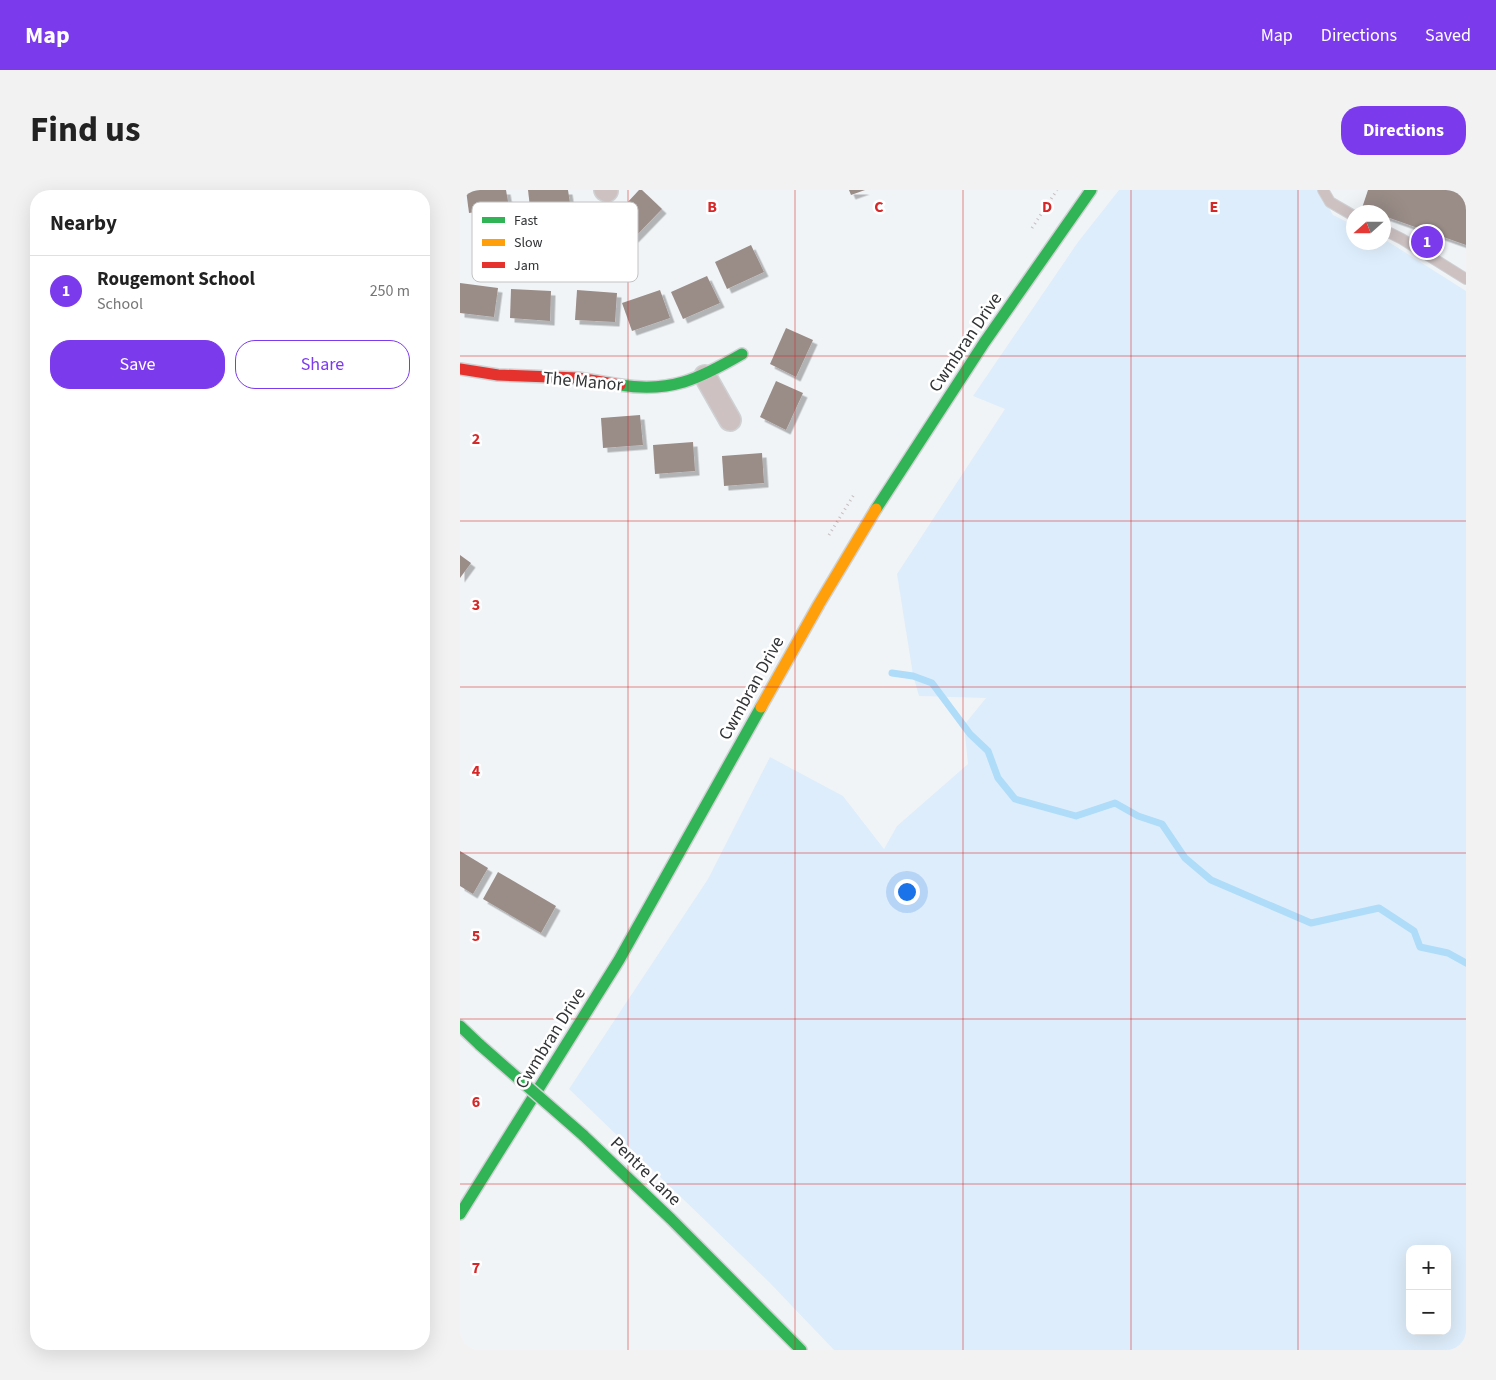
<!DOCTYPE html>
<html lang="en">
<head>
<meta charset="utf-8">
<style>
	:root { --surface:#fff; --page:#f2f2f2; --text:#222; --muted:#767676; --line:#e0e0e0; --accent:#7c3aed }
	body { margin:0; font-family:"Source Sans 3",sans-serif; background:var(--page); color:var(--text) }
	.controls { position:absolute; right:15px; bottom:15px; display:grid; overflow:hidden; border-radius:10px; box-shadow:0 5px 20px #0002 }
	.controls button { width:45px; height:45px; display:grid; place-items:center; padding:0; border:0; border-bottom:1px solid var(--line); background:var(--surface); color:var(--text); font:25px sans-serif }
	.compass { position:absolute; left:886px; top:15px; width:45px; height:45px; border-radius:50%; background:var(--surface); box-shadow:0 5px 20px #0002; rotate:249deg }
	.you { position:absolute; left:446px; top:701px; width:18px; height:18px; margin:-12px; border:4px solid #fff; border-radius:50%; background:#1a73e8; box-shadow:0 0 0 8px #1a73e833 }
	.badge { display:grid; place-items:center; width:32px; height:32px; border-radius:50%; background:var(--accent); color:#fff; font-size:16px; font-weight:700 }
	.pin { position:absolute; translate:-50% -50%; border:2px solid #fff; box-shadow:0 1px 5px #0006 }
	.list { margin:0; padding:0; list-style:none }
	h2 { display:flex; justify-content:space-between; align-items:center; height:65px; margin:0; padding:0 20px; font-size:21px }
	h2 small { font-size:16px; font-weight:400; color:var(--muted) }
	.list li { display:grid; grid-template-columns:32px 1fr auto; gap:15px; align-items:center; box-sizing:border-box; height:70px; padding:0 20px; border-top:1px solid var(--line) }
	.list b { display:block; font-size:19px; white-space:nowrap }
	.list p { margin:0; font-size:16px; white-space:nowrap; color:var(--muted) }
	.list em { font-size:16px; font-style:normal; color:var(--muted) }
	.actions { display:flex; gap:10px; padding:15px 20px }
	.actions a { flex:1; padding:11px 0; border:1px solid var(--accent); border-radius:20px; text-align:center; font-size:18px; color:var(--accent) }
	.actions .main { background:var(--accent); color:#fff }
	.map { position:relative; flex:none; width:1006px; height:1160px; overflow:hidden; border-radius:20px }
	header { display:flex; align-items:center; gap:30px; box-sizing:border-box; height:70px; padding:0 25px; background:var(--accent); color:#fff }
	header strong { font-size:24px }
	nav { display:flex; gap:28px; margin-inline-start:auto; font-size:18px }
	.intro { display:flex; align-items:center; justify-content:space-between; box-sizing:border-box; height:120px; padding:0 30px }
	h1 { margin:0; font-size:35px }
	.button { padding:12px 22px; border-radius:20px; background:var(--accent); color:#fff; font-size:18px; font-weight:700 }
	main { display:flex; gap:30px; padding:0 30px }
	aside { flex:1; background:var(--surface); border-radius:20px; box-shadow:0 5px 20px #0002 }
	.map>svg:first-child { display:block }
	.green { fill:#deedfb; fill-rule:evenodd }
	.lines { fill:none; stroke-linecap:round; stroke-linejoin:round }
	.stream { stroke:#aedcf9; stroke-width:7 }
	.building { fill:#9a8d88; filter:url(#shadow) }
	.lane-casing { stroke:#cfd1d3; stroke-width:12 }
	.street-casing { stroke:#cfd1d3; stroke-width:24 }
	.fast-casing { stroke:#cfd1d3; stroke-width:14 }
	.slow-casing { stroke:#cfd1d3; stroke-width:14 }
	.jam-casing { stroke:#cfd1d3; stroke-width:14 }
	.path { stroke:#c5bebf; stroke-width:3; stroke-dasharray:1 4; stroke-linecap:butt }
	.lane { stroke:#cdc1c2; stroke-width:10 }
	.street { stroke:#cdc1c2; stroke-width:21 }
	.fast { stroke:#30b455; stroke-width:11 }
	.slow { stroke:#ff9f0a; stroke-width:11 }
	.jam { stroke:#e5322d; stroke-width:11 }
	.fast-bridge-casing { stroke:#cfd1d3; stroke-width:14; stroke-linecap:butt }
	.fast-bridge { stroke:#30b455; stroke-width:11 }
	.grid { fill:none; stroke:#d62828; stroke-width:1; stroke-opacity:0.55 }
	.labels { text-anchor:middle; stroke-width:5; stroke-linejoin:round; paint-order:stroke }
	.street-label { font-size:18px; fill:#313335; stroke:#fff }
	.key { fill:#fff; stroke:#c1c2c2; stroke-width:1 }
	.key-label { font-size:14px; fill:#313335 }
	.grid-label { font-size:16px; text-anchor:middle; font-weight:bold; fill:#d62828; stroke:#fff; stroke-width:5; stroke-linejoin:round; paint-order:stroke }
</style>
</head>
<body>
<header>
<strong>Map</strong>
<nav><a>Map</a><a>Directions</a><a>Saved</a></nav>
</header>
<div class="intro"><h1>Find us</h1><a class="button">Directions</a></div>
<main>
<aside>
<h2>Nearby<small></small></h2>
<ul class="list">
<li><span class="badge">1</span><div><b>Rougemont School</b><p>School</p></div><em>250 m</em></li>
</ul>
<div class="actions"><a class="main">Save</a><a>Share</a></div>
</aside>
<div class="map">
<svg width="1006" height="1160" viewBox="0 0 1006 1160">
	<defs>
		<filter id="shadow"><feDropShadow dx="4.5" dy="4.5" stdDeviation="0" flood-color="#0004"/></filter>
	</defs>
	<rect width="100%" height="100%" fill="#f1f4f7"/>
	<path class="green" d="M659 0H859L873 25 893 35 894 52H924V49L1006 101V1160H374L309 1092 109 899 248 689 310 567 383 606 424 659 437 636 508 574 504 535 526 508 459 506 453 485 437 384 545 219 513 206 618 52ZM950 1059H987V1141H950Z"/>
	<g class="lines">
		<path class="stream" d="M432 483 453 486 472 493 510 544 528 561 538 588 555 609 616 626 655 613 678 626 702 634 725 668 751 690 851 733 919 718 954 741 960 757 988 763 1006 773"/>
	</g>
	<g class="building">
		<path d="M6 0H46L49 17 9 23Z"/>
		<path d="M68 0H108L111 20 71 26Z"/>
		<path d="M179 0H182L202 19 174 48 153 28Z"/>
		<path d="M389 0H405L391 5Z"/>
		<path d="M908 0H1006V55L924 26V22H914L902 18Z"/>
		<path d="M291 55 304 82 267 99 255 72Z"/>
		<path d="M247 86 260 113 223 129 211 102Z"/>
		<path d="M0 93 38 98 34 127 0 123Z"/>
		<path d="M51 99 91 101 90 131 50 128Z"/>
		<path d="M117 100 157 103 155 132 115 130Z"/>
		<path d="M200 100 210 128 172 141 162 113Z"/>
		<path d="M326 138 353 150 336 187 310 174Z"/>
		<path d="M316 191 343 203 326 240 300 227Z"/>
		<path d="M180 225 183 255 143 258 141 228Z"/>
		<path d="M233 252 235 281 195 284 193 255Z"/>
		<path d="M302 263 304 293 264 296 262 266Z"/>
		<path d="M0 365 11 373 0 388Z"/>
		<path d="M0 661 28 678 13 704 0 696Z"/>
		<path d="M38 682 96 716 81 743 23 709Z"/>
	</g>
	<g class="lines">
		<g class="lane-casing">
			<g id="lane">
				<path d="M863 0 870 12 894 26"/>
				<path d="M924 40 942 49 1006 89"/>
			</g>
		</g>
		<g class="street-casing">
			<g id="street">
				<path d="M145 0 147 1"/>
				<path d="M245 186 270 230"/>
			</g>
		</g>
		<g class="fast-casing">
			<g id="fast">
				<path d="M160 195C211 203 239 189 282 164"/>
				<path d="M416 319 524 153 631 0"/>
				<path d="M0 836 20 855"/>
				<path d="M123 945 211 1029 341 1160"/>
				<path d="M0 1024 159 770 301 517"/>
			</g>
		</g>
		<g class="slow-casing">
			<path id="slow" d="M301 517 359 414 416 319"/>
		</g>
		<g class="jam-casing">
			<path id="jam" d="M0 179 38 185 118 188 160 195"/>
		</g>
		<g class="path">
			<path d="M572 38 597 0"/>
			<path d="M369 345 395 303"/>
		</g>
		<use href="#lane" class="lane"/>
		<use href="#street" class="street"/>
		<use href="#fast" class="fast"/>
		<use href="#slow" class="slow"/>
		<use href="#jam" class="jam"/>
		<g class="fast-bridge-casing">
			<path id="fast-bridge" d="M20 855 123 945"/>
		</g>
		<use href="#fast-bridge" class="fast-bridge"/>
	</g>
	<path class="grid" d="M168 0V1160M335 0V1160M503 0V1160M671 0V1160M838 0V1160M0 166H1006M0 331H1006M0 497H1006M0 663H1006M0 829H1006M0 994H1006"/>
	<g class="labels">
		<g class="street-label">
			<text transform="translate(505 152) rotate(-56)" y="6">Cwmbran Drive</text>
			<text transform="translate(123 191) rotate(5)" y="6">The Manor</text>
			<text transform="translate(291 498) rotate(-61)" y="6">Cwmbran Drive</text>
			<text transform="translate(90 848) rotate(-58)" y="6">Cwmbran Drive</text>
			<text transform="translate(186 981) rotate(44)" y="6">Pentre Lane</text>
		</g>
	</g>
	<rect x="12" y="12" width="166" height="80" rx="8" class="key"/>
	<rect x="22" y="27" width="23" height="6" fill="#30b455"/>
	<rect x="22" y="49" width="23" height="7" fill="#ff9f0a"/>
	<rect x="22" y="72" width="23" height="6" fill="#e5322d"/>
	<g class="key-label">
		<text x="54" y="35">Fast</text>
		<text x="54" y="57">Slow</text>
		<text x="54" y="80">Jam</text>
	</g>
	<g class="grid-label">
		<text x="252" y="22">B</text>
		<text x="419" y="22">C</text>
		<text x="587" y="22">D</text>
		<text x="754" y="22">E</text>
		<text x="16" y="254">2</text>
		<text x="16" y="420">3</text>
		<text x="16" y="586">4</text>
		<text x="16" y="751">5</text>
		<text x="16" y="917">6</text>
		<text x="16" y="1083">7</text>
	</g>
</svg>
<div class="controls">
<button>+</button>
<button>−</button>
</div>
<svg class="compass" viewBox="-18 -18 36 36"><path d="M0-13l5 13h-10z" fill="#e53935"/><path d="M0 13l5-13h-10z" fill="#767676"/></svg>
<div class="you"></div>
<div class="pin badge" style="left:967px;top:52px">1</div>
</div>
</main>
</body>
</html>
